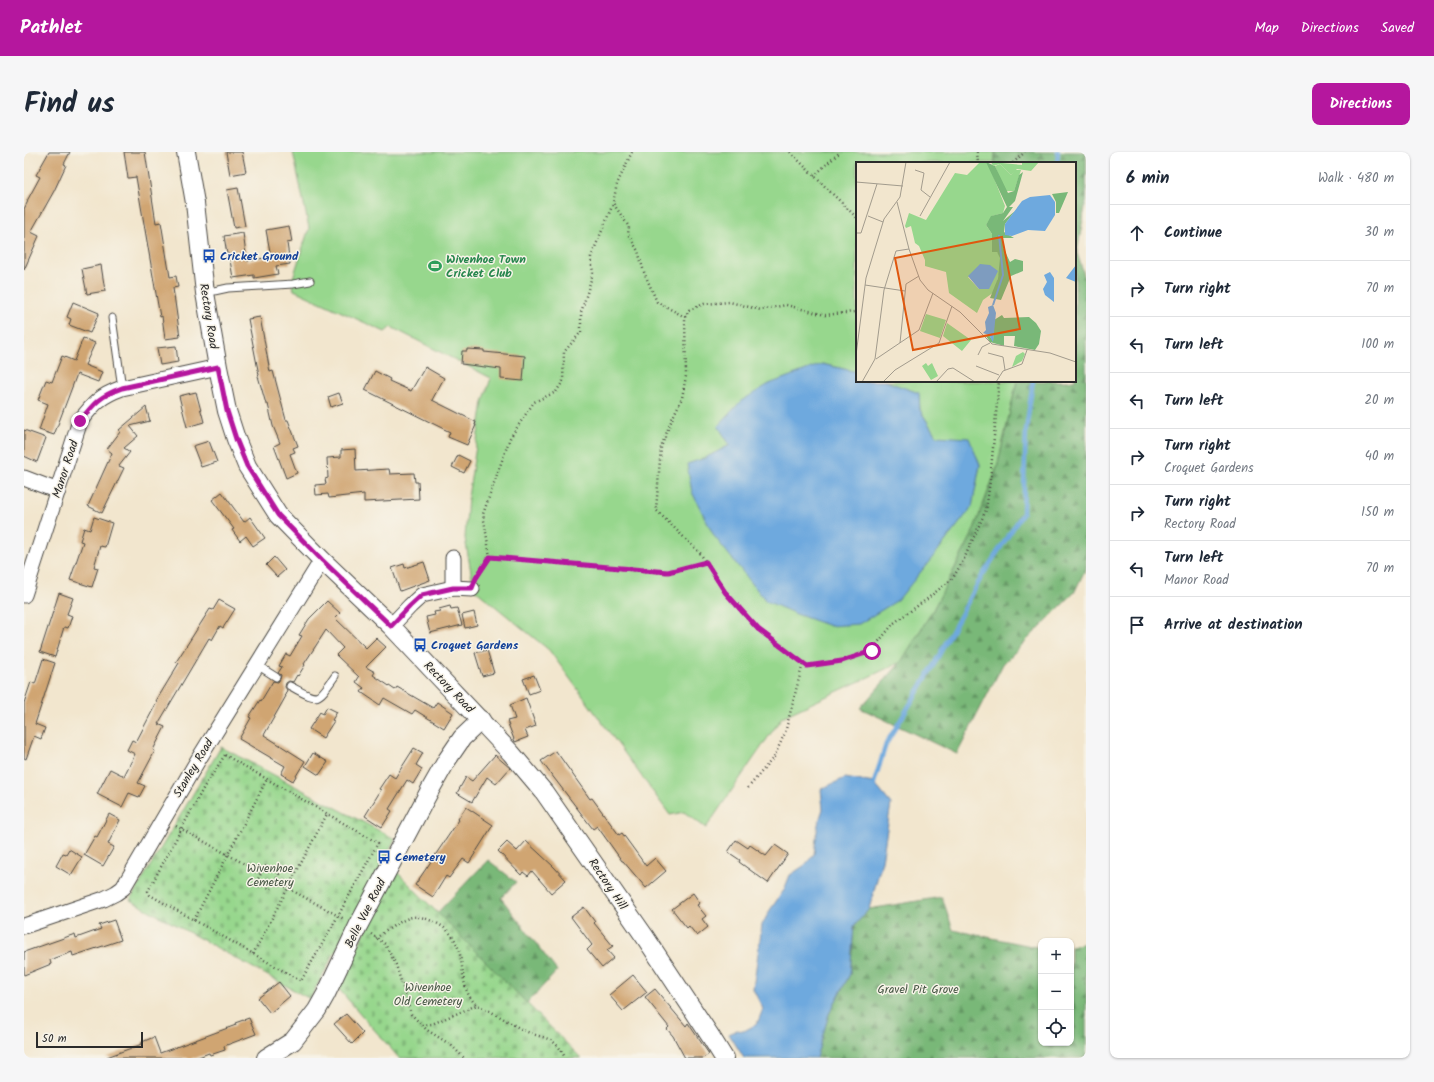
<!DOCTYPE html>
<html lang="en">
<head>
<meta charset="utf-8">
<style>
	:root { --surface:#fff; --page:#f6f6f7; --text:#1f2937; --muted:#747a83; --line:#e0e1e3; --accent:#b5179e }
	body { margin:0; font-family:Kalam,sans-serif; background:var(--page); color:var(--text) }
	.controls { position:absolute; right:12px; bottom:12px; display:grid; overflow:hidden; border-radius:8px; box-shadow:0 1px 3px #0004 }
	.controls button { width:36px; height:36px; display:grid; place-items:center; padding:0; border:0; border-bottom:1px solid var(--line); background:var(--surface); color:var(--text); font:20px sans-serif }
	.scale { position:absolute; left:12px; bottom:10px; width:107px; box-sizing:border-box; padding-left:4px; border:2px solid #2b2b2b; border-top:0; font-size:11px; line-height:14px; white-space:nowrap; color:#2b2b2b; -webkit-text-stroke:3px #f7f3e8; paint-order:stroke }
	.stop { position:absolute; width:12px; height:12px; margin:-9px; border:3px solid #b5179e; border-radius:50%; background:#fff }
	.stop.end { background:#b5179e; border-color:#fff; box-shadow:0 1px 4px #0008 }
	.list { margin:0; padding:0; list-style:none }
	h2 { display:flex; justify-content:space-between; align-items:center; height:52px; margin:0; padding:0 16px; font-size:17px }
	h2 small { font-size:13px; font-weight:400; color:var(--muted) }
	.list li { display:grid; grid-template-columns:26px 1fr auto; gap:12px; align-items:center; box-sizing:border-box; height:56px; padding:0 16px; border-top:1px solid var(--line) }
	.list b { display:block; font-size:15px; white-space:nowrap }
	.list p { margin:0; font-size:13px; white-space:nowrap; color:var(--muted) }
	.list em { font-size:13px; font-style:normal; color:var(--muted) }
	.icon { flex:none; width:22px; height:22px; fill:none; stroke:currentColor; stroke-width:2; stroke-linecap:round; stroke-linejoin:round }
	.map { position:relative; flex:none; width:1062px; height:906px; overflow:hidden; border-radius:8px }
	header { display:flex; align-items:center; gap:24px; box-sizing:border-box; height:56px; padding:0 20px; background:var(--accent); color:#fff }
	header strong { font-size:19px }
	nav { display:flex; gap:22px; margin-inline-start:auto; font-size:14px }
	.intro { display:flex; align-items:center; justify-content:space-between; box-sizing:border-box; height:96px; padding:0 24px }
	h1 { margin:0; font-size:28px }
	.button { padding:10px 18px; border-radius:8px; background:var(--accent); color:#fff; font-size:14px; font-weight:700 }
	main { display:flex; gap:24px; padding:0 24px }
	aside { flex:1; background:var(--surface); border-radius:8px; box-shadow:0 1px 3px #0004 }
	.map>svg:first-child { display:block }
	.green { fill:#97d78d; stroke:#61815c }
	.forest { fill:url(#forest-firs); stroke:#527252 }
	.cemetery { fill:url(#cemetery-stones); stroke:#61815c }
	.water { fill:#6ea9de; stroke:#4c6a84 }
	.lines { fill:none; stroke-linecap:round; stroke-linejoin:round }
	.stream { stroke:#6ea9de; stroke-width:4.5 }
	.building { fill:#d0a572 }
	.service-casing { stroke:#494743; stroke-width:9 }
	.minor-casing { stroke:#494743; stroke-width:17 }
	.tertiary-casing { stroke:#494743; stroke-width:20 }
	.path { stroke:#494743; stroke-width:2.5; stroke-dasharray:1 3; stroke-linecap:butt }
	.service { stroke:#fff; stroke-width:7 }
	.minor { stroke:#fff; stroke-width:15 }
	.tertiary { stroke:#fff; stroke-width:18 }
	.route { stroke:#b5179e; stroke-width:5 }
	.labels { text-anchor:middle; stroke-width:3; stroke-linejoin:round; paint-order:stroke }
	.transit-label { font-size:12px; font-weight:bold; fill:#164399; stroke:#f7f3e8; text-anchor:start }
	.leisure-label { font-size:12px; font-weight:bold; fill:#27864d; stroke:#f7f3e8; text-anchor:start }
	.street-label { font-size:12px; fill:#2b2b2b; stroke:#f7f3e8 }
	.park-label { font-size:12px; fill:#465644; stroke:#f7f3e8 }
	.inset-river { fill:none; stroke:#6ea9de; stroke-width:2 }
	.inset-road { fill:none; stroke:#a29b8d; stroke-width:1 }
	.view { fill:#df570e; fill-opacity:0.15; stroke:#df570e; stroke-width:2 }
	.inset-edge { fill:none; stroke:#2b2b2b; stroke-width:2 }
</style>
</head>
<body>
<header>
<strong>Pathlet</strong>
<nav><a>Map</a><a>Directions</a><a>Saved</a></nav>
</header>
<div class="intro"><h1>Find us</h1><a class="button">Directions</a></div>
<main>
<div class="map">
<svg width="1062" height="906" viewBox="0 0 1062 906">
	<defs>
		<pattern id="forest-firs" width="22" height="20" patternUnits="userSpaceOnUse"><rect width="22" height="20" fill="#79b878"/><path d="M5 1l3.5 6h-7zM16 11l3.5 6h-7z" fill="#639663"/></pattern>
		<pattern id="cemetery-stones" width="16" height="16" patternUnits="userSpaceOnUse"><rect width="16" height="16" fill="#97d78d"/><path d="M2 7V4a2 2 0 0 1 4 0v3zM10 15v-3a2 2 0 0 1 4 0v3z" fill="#82b97a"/></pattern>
	</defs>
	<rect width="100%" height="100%" fill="#f7f3e8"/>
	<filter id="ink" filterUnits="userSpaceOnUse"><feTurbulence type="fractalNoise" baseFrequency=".025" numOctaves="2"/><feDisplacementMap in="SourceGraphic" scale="8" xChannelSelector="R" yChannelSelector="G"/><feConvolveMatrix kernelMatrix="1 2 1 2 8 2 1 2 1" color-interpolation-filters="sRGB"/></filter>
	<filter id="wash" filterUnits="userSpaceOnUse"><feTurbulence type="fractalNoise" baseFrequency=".012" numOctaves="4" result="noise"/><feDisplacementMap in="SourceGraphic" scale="16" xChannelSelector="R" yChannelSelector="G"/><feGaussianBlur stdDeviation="0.9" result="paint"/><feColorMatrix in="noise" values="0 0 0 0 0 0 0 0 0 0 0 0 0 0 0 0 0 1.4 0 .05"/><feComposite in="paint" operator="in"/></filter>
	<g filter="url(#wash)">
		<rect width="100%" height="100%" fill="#f2e6ce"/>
		<path class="green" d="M269 0H971V11H833V220L798 212 706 293 681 306 664 312 668 340 678 358 726 428 742 449 912 401 948 354 956 313 912 284 896 258 894 241 861 229H993L973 316 947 385 909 458 877 510 758 565 682 676 660 660 646 663 525 498 450 437 441 386 444 345 459 250 467 226 367 175 361 180 270 138 268 129 285 76Z"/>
		<g class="forest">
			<path d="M971 0H1062V49L1053 101 1062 129V416L1050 441 979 512 933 602 836 556 877 510 909 458 947 385 973 316 993 229H1051V11H971Z"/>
			<path d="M464 708 492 730 477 746 533 819 503 851 413 761Z"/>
			<path d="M918 745 929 778 1017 796V891H1047V794L1062 791V906H792L805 862 826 822 830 774 845 757Z"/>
		</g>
		<g class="cemetery">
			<path d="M197 595 371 687 286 847 106 748Z"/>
			<path d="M372 719 557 906H375L313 835Z"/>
		</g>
		<g class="water">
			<path d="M798 212 833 220V229H861L895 241 896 258 912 284 945 286 956 313 948 355 912 401 874 448 835 472 806 474 772 462 742 449 690 384 668 340 663 312 681 306 706 293 694 274 717 249 745 232Z"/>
			<path d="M821 626 850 631 867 652 858 709 845 757 830 774 826 822 805 862 792 906H720L705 882 713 878 720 879 733 872 739 857 729 837 738 773 746 758 760 738 766 723 781 713 790 702 794 672 799 657 797 637Z"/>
		</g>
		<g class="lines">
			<g class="stream">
				<path d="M1033 11 1034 0"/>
				<path d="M850 631 862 592 908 516 958 424 999 361 1002 278 1009 229"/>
			</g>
		</g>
		<g id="blocks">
			<g class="building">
				<path d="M25 0H46L40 12 42 13 30 39 7 80 15 84 0 118V57L4 49H3L16 25 12 23Z"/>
				<path d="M100 0H121L132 71 137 70 146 125 152 124 154 135 149 136 156 185 141 187 138 164 136 165 112 25 104 26Z"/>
				<path d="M202 0H218L222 20 206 23Z"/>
				<path d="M214 36 221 74 210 76 203 38Z"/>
				<path d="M265 74 268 90 263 91 266 112 252 114 254 122 230 126V123L209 126 205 102H203L200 84 219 81 223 109 247 105 242 78Z"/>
				<path d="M77 113 81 139 63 142 58 117Z"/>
				<path d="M49 150 75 161 66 181 45 173 47 167 43 165Z"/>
				<path d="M236 165 246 220 249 219 262 268H264L274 294 269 296 271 300 266 302 273 321 262 326 250 294 256 291 249 274 244 252H242L234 224 235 223 224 167Z"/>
				<path d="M59 186 71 191 61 213 78 220 74 230 53 222 30 283 15 278 24 252 14 248 22 228 28 230 38 204 50 209Z"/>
				<path d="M152 194 154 210 136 213 133 196Z"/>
				<path d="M443 197 460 198V200L501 204 499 229 477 227V217L437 212 438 199H443Z"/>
				<path d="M401 215 420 226 408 248 452 270 451 273H452L443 293 424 285 426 280 341 238 351 219 366 227 365 229 387 239Z"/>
				<path d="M172 240 180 270 163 275 155 244Z"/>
				<path d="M315 241 319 251 307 255 304 245Z"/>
				<path d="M122 255 126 269 106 274 114 284 100 296 106 300 95 314 100 316 78 361 64 354 88 301 83 297 96 280 95 278Z"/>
				<path d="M0 278 22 286 13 310 0 304Z"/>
				<path d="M185 289 193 310 177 315 169 294Z"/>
				<path d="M331 297 332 319 365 317 366 322 390 321 391 330H394L395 347 340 350V342L305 346 304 342 292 343 291 333 302 332 301 327 304 326 303 306 317 305V298Z"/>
				<path d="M434 303 446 309 440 321 428 315Z"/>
				<path d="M198 340 220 370 226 365 241 386 229 394 222 384 216 389 208 378 210 377 188 348Z"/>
				<path d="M70 365 88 371 81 395 76 394 70 415 74 416 68 435 46 428 59 390 56 389 60 376 66 378Z"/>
				<path d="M250 405 261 418 253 425 242 413Z"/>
				<path d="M400 410 406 428 376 439 368 416 380 412 381 416Z"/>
				<path d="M35 441 49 446 43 462 48 464 44 476 40 475 31 505 16 500Z"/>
				<path d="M195 448 211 457 199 476 196 474 188 488 185 486 134 572 141 575 129 598 131 599 114 631 121 634 115 645 105 641 98 655 73 642 86 617 100 624 111 602 103 598 108 588 112 590 133 550 132 549 155 511 152 510 186 457 189 458Z"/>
				<path d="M303 449 316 461 311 466 342 496 352 486 362 495 342 515 351 520 349 523 371 538 373 535 409 556 413 550 429 561 420 576 391 558 388 562 360 546 356 553 337 540 340 536 332 530 335 525 312 503 319 496 302 478 280 512 281 513 274 524 273 523 269 530 265 529 262 531 261 535 263 538 261 543 262 544 240 583 281 609 269 629 257 622 261 614 215 587 227 566 225 565 236 548 237 549 249 529 254 530 256 527 257 523 254 521 258 515 255 514 262 502 266 504 278 484 275 483 285 467Z"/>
				<path d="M426 454 427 457 433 456 438 473 406 481 402 465 411 463 410 460 416 459 415 457Z"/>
				<path d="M450 460 453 473 441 476 438 463Z"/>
				<path d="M463 498 470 521 458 524 451 501Z"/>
				<path d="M19 507 31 511 11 572 21 576 17 587 10 584 2 607 0 606V551L7 530 11 532Z"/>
				<path d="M510 523 516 538 505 542 499 527Z"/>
				<path d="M502 546 512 574 501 578 504 585 491 590 483 569 491 567 486 553Z"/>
				<path d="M303 555 313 560 308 568 310 569 299 586 285 577 296 560 299 562Z"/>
				<path d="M390 596 399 601 392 613 398 617 389 632 383 628 365 657 368 659 358 675 341 664 357 638 355 637 365 622 371 626Z"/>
				<path d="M532 599 566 647 568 646 595 683 598 681 622 714 631 706 642 719 622 736 599 709H598L573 674 569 677 517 609Z"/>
				<path d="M289 601 304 610 295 623 281 614Z"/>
				<path d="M471 603 486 616 472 632 463 625 448 650 433 641 442 625 448 629Z"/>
				<path d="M442 655 469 673 445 711 439 707 425 726 422 724 409 745 391 733 435 668 434 667Z"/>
				<path d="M85 662 96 668 84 692 90 695 79 714 60 703 71 684 73 685Z"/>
				<path d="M712 688 724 696 726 693 742 704 751 693 764 702 744 731 715 710 716 708 704 700Z"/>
				<path d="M502 689 530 715 542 728 527 741 508 719 504 724 499 720 497 723 474 699 483 690 493 699Z"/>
				<path d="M45 697 58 705 47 723 32 714 39 701 42 702Z"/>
				<path d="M669 741 676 751 673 753 682 764 678 767 684 775 673 784 665 774 663 776 648 757Z"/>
				<path d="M560 755 571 770 570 771 589 794 583 798 590 806 578 816 563 798 568 793 547 765Z"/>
				<path d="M90 768 97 788 49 804 48 800 26 808 27 812 0 823V800L51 782 52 786 77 777 75 773Z"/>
				<path d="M609 823 623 840 599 859 585 843Z"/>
				<path d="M255 830 266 844 246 861 234 846Z"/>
				<path d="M631 837 662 874 664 871 685 902 679 906H661L649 884 643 877 645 875 621 845Z"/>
				<path d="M322 862 339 881 328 892 310 872Z"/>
				<path d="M225 866 232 882 200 894 201 898 186 903 185 901 172 906H84L83 905 118 892V890L130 885 136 901 212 873 211 871Z"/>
			</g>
		</g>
	</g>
	<g filter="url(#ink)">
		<use href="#blocks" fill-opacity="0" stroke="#494743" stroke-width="1"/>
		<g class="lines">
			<g class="service-casing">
				<g id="service">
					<path d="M181 141 204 136 269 132 286 129"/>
					<path d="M88 166 98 236"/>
					<path d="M233 513 252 525"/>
					<path d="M266 534C295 549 292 551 311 524"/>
				</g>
			</g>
			<g class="minor-casing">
				<g id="minor">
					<path d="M0 326 34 339"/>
					<path d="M429 406V436"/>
					<path d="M0 443 56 269C70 251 76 244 98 236L194 215"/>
					<path d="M367 474 386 454 398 443 429 436 448 437"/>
					<path d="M0 774 80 747 92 741 99 736 174 608 298 408"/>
				</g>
			</g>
			<g class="tertiary-casing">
				<g id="tertiary">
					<path d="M162 0 171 51 181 141 194 215 203 259 212 287 223 314 254 363 298 408 367 474 487 601 520 640 621 785 687 885 700 906"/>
					<path d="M242 906 269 889 293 858 302 842 334 774 406 638 423 608 438 586 457 568"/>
				</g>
			</g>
			<g class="path">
				<path d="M608 0 593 32 589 51 605 75 604 82 614 99 620 120 633 150 661 165 662 224 658 246 648 267 637 295 632 358 676 401 701 440 733 477 783 514 818 509 847 499 870 471 903 447 929 426 940 407 962 358 966 329 975 229"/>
				<path d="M766 0 833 66"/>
				<path d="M953 0 954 11"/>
				<path d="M989 11 1001 0"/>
				<path d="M790 24 816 0"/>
				<path d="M661 165 665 158 680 152 706 150 737 158 762 153 801 163 831 160 833 161"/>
				<path d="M466 405 459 362 486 286 510 250 532 240 539 229 540 200 557 180V161L569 121 567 105 589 52"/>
				<path d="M453 425 466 405 644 421 682 410"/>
				<path d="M201 603 354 691 314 764 277 829 126 743 124 739 180 635Z"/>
				<path d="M724 636 750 605 761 581 779 511"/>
				<path d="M152 674 237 721"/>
				<path d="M241 714 255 722 247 737 233 729Z"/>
				<path d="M251 729 320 767"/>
				<path d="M170 768 243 627"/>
				<path d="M347 782 361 792 372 813 387 862 398 873 408 872 453 853"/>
				<path d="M352 786C361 780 379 766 389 765 396 764 404 767 410 770 451 788 428 832 452 852 458 856 465 858 471 862 483 868 493 876 506 881 513 884 522 885 528 889 535 894 538 899 541 906"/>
				<path d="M229 802 303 662"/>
				<path d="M398 873 403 878 427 893 440 906"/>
			</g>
			<use href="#service" class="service"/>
			<use href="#minor" class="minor"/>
			<use href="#tertiary" class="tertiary"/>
		</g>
	</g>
	<g class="lines" filter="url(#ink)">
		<path class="route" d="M56 269C70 251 76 244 98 236L194 215 203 259 212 287 223 314 254 363 298 408 367 474 386 454 398 443 429 436H448L452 426 466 405 644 420 682 410 701 440 734 477 783 514 818 509 848 499"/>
	</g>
	<defs>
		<g id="bus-bare" transform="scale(1.08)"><path d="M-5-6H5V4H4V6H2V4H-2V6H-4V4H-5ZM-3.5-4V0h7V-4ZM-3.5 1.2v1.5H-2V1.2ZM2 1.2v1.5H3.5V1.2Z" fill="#1a4fb4" stroke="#f7f3e8" stroke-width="2.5" paint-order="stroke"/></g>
		<g id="stadium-bare" transform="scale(1.08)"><path d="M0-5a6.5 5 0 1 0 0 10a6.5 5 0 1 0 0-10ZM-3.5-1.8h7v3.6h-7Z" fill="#2e9e5b" stroke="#f7f3e8" stroke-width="2.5" paint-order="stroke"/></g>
	</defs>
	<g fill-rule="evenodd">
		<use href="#bus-bare" x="185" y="104"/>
		<use href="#stadium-bare" x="411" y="114"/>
		<use href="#bus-bare" x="396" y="493"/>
		<use href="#bus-bare" x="360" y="705"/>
	</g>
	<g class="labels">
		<g class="transit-label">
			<text x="196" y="108">Cricket Ground</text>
			<text x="407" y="497">Croquet Gardens</text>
			<text x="371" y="709">Cemetery</text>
		</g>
		<g class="leisure-label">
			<text x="422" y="111">Wivenhoe Town<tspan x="422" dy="14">Cricket Club</tspan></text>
		</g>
		<g class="street-label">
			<text transform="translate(185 164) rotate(81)" y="4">Rectory Road</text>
			<text transform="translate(41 317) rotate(-72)" y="4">Manor Road</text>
			<text transform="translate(425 535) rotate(46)" y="4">Rectory Road</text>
			<text transform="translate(169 616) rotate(-59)" y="4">Stanley Road</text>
			<text transform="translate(584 732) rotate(56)" y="4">Rectory Hill</text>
			<text transform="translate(341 761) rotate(-63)" y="4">Belle Vue Road</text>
		</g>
		<g class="park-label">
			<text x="246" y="720">Wivenhoe<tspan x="246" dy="14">Cemetery</tspan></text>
			<text x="404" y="839">Wivenhoe<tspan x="404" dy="14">Old Cemetery</tspan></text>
			<text x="894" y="841">Gravel Pit Grove</text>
		</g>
	</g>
	<g transform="translate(832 10)">
		<rect width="220" height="220" fill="#f2e6ce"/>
		<path d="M124 0 132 1 149 44 147 51 136 54 130 63 136 72 141 90 144 93V109L138 130 127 138 121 151 93 131 90 110 69 104V98L63 84 59 81 55 64 50 66 49 64 53 51 70 58 99 11 111 13ZM135 104 137 107 123 127 112 115ZM144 2 155 13 159 8H165L158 29H149L139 4ZM167 190 169 192 166 199 156 205 160 194Z" fill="#97d78d" fill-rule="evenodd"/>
		<path d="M130 0 139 4 152 31 158 29 163 13 167 10 159 39 153 45H157L147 59 159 49 149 62 148 70 158 76H147V85L154 100 159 97 167 99V109L155 114 145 138 134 136 142 116 144 96 141 90H136V72L130 63 135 54 147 51 151 45ZM212 30 203 51H200V40L196 32ZM146 153 148 156 173 155 180 161 185 169 183 182 179 188 158 184 159 174H148V184L134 180 130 174 133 173 137 179 138 158Z" fill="#79b878"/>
		<path d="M70 152 90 158 84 176 64 169ZM91 161 115 178 106 189 87 174Z" fill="#97d78d"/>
		<path d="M135 0 166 3V0H183L175 9 161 7 155 13 144 2 137 4ZM70 201 72 204 76 201 82 214 75 218 66 204Z" fill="#97d78d"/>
		<path d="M194 33 199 40V53L189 69 172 68 156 74 149 73V62L166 39 174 35ZM220 95V120L210 116 220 103ZM124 102 134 103 142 109 133 127H123L112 114ZM194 110 198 116V140L189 133 187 127 191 120 188 113ZM137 143 140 151 137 180 133 173 127 171 130 168 129 160 133 151 132 145Z" fill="#6ea9de"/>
		<path class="inset-river" d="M137 143 147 113 143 73"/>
		<path class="inset-road" d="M59 8 68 11 65 28 74 35M0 20 47 24M41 40 53 87 64 118 72 128 104 150 136 182 194 191 220 200M12 54 27 60M64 54 94 0M0 71H5L21 22M9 123 49 129M44 181 50 122 63 114M132 191 147 195 149 208M0 193 10 116 28 57 44 35 50 0M122 193 126 185 134 181M20 197 63 168 77 131M120 204 143 213M6 220 19 197 28 128 40 89 53 87M27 220 39 208 83 181 96 144M80 220 92 207 97 206 119 220M140 220 147 209 166 202 171 188"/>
		<path class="view" d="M146 75 164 167 57 188 39 96Z"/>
		<rect width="220" height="220" class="inset-edge"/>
	</g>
</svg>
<div class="controls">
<button>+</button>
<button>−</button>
<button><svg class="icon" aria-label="locate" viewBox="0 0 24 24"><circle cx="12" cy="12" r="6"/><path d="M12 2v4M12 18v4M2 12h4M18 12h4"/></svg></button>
</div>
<div class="scale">50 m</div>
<div class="stop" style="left:848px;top:499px"></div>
<div class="stop end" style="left:56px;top:269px"></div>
</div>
<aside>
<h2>6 min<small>Walk · 480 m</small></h2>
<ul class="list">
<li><svg class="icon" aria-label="ahead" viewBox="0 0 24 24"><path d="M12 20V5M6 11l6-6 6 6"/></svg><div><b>Continue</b></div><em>30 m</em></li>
<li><svg class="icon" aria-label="right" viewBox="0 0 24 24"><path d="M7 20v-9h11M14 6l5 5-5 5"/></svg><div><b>Turn right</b></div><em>70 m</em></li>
<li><svg class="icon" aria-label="left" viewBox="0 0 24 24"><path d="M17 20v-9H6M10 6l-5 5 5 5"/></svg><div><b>Turn left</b></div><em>100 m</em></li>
<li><svg class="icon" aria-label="left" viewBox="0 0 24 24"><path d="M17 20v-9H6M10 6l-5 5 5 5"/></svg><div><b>Turn left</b></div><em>20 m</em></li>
<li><svg class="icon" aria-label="right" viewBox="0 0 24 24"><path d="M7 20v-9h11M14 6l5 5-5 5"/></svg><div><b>Turn right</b><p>Croquet Gardens</p></div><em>40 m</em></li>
<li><svg class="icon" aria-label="right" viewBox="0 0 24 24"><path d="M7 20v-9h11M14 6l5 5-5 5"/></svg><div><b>Turn right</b><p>Rectory Road</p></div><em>150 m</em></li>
<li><svg class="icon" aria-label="left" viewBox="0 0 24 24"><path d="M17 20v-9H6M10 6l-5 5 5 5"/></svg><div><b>Turn left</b><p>Manor Road</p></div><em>70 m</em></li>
<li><svg class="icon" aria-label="arrive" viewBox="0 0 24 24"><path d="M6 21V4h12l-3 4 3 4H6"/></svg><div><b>Arrive at destination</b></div></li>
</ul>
</aside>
</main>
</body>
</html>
